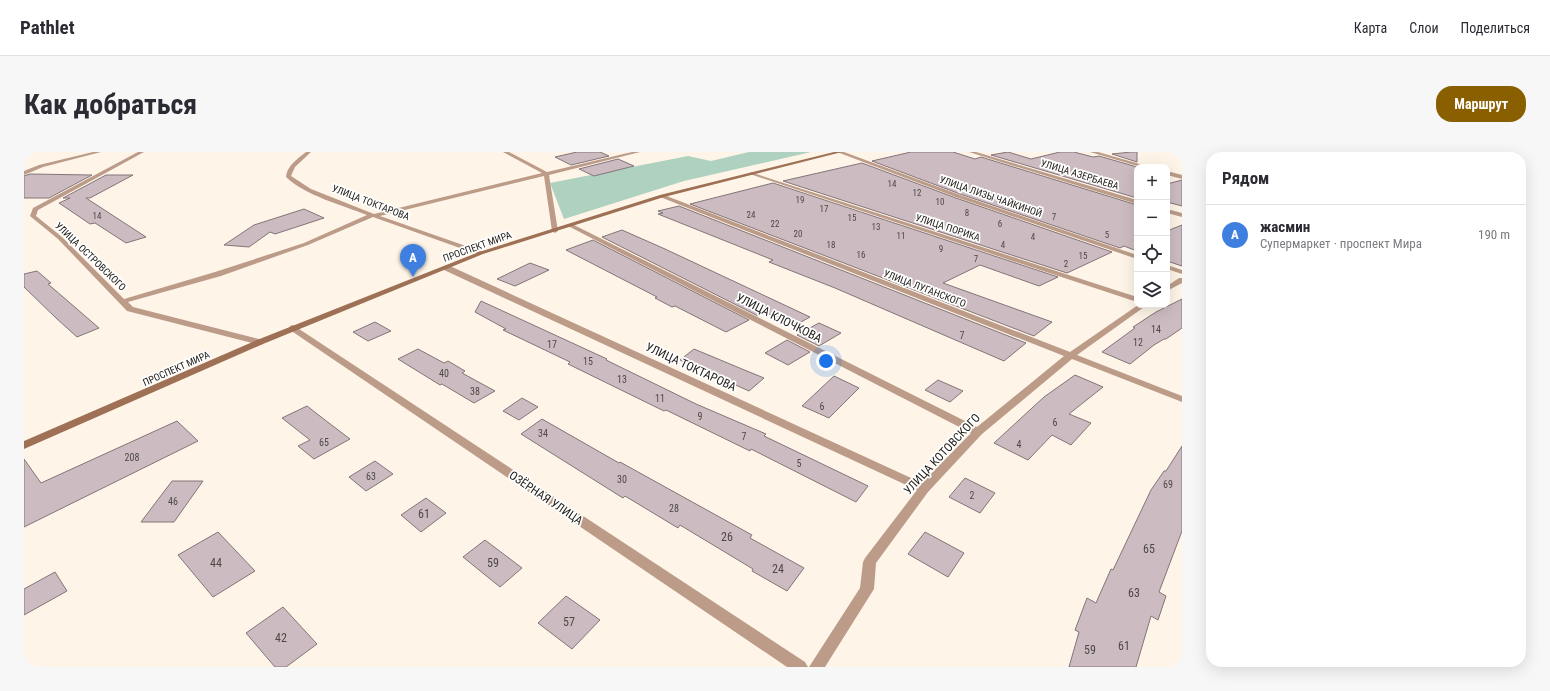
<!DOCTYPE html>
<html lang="ru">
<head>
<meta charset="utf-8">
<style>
	:root { --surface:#fff; --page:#f7f7f7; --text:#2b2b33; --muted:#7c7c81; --line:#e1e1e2; --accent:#8a5f00 }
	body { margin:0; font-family:"Roboto Condensed",sans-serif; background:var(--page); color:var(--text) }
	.controls { position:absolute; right:12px; top:12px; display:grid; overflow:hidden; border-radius:8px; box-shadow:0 4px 16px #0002 }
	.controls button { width:36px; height:36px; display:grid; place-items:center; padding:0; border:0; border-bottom:1px solid var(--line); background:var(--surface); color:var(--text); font:20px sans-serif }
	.you { position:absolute; left:802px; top:209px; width:14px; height:14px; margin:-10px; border:3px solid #fff; border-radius:50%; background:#1a73e8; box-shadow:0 0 0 6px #1a73e833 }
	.badge { display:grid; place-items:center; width:26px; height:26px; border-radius:50%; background:var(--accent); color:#fff; font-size:13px; font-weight:700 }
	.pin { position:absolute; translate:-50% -33px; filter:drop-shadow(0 1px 2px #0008) }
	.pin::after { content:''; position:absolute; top:21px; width:14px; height:12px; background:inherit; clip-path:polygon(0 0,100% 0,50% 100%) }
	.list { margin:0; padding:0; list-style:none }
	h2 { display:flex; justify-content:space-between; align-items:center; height:52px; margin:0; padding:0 16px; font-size:17px }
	h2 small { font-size:13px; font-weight:400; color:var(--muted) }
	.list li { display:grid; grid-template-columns:26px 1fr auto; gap:12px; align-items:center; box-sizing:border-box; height:60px; padding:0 16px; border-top:1px solid var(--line) }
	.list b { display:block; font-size:15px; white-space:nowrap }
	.list p { margin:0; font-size:13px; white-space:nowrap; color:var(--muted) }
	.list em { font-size:13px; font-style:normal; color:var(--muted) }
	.icon { flex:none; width:22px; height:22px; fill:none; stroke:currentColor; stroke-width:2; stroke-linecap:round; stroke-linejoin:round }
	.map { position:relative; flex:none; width:1158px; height:515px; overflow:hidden; border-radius:16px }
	header { display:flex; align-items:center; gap:24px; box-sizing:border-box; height:56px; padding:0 20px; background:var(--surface); border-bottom:1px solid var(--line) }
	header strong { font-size:19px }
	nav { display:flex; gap:22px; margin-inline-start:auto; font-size:14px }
	.intro { display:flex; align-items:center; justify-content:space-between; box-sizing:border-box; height:96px; padding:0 24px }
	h1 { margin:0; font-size:28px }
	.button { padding:10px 18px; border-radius:16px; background:var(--accent); color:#fff; font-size:14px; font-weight:700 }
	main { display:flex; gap:24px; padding:0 24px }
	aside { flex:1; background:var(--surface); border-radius:16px; box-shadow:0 4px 16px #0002 }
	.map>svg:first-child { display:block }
	.forest { fill:#aed1c0 }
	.building { fill:#ccbcc1; stroke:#837478 }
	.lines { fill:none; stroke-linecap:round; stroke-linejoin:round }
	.minor { fill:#bc9c89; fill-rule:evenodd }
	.tertiary { fill:#bc9c89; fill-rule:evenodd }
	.secondary { fill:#9e7055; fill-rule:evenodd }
	.labels { text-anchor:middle; stroke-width:3.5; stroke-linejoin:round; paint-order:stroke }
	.far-number-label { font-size:9px; fill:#4e4845 }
	.far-street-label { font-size:10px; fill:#24211c; stroke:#fff }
	.number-label { font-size:10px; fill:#4e4845 }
	.street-label { font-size:12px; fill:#24211c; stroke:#fff }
	.near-number-label { font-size:12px; fill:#4e4845 }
</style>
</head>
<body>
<header>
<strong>Pathlet</strong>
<nav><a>Карта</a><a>Слои</a><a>Поделиться</a></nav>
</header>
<div class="intro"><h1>Как добраться</h1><a class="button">Маршрут</a></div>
<main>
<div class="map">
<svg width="1158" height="515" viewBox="0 0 1158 515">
	<rect width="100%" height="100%" fill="#fef5e8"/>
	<path class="forest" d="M725 0H787L660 29 540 67 526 31 664 4 687 9Z"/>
	<g class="building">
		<path d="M553 0H576L585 4 547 13 531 5Z"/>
		<path d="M887 0H929L951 7 957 5 1113 53V99L1100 94 1096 96 936 42 848 9Z"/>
		<path d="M984 0 1007 7 1036 0H1050L1069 5 1075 4 1113 15V46L967 3Z"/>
		<path d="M1107 0H1113V10L1088 2Z"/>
		<path d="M594 7 610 14 570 24 555 17Z"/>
		<path d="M838 11 932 46 1088 100 1043 121 759 29Z"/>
		<path d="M6 22 68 23 25 46H0V24Z"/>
		<path d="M82 23H109L66 46H62L122 85 102 91 71 71 66 72 35 51 46 46H39Z"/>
		<path d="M1158 28V54L1143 50V32Z"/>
		<path d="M749 31 1034 125 1015 134 956 113 919 131 1028 170 1010 184 666 52Z"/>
		<path d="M655 54 1002 191 980 209 811 136 745 110 749 108 634 62 639 61 634 59Z"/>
		<path d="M280 57 300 66 251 82 246 80 225 95 200 93 230 73Z"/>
		<path d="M1158 73V114L1143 109V79Z"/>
		<path d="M598 78 641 97 786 165 770 174 741 160 734 164 578 85Z"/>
		<path d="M569 88 725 168 702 180 651 154 648 155 631 146 633 145 542 98Z"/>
		<path d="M506 111 525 118 491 134 473 127Z"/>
		<path d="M13 119 27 131 24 132 75 176 53 185 32 166 0 135V122Z"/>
		<path d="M1158 147V176L1142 187H1140L1130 193 1106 212 1078 200 1111 176 1109 175 1132 160Z"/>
		<path d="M457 149 583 207 582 208 672 252 742 282 740 284 844 334 832 350 727 297 726 299 642 258 640 259 544 212 546 210 479 178 482 177 451 160Z"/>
		<path d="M351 170 367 179 344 189 329 180Z"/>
		<path d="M795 171 817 181 795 194 773 183Z"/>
		<path d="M763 188 786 200 764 213 741 201Z"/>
		<path d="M394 197 420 211 424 209 441 219 438 221 471 239 450 251 418 232 416 233 374 207Z"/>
		<path d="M670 197 718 217 740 226 725 239 656 208Z"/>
		<path d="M1051 223 1079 235 1045 262 1067 271 1047 293 1028 283 1004 308 970 291 1020 245Z"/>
		<path d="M810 224 835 236 805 266 778 254Z"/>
		<path d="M914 228 939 239 926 250 901 238Z"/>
		<path d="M498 246 514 255 495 268 479 259Z"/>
		<path d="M283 254 301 268 326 287 290 307 274 294 286 288 258 266Z"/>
		<path d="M518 267 595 311 596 310 728 383 726 386 780 416 763 439 728 419 729 417 656 373 654 376 601 344 599 346 497 282Z"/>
		<path d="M153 269 174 289 0 375V307L17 331Z"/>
		<path d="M1158 294V379L1135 440 1142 444 1134 468 1127 464 1112 515H1045L1055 480 1051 478 1063 446 1072 451 1087 417 1089 418 1127 338 1140 319H1142Z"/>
		<path d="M351 309 369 322 342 339 325 325Z"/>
		<path d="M941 326 971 341 956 361 925 345Z"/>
		<path d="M148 329H179L150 370H117Z"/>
		<path d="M402 346 422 361 397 380 377 363Z"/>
		<path d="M194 380 231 419 189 445 154 403Z"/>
		<path d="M901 380 940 401 924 425 884 402Z"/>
		<path d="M461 388 498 416 476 435 439 405Z"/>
		<path d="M31 420 43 439 0 463V437Z"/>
		<path d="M542 444 576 468 548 497 514 471Z"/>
		<path d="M259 455 293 492 262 515H251L222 481Z"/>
	</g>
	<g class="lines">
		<g class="minor">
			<path d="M69 0H77L19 15 0 23V19L15 13Z"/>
			<path d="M114 0H120L14 58 12 64 38 85 100 147 191 120 280 91 343 63C318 53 282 44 262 25 262 15 274 6 282 0H287L271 15 267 24 287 37 350 62 518 21 479 0H485L523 20 608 0H616L525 23 534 79 531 81 528 79 520 24 356 64 459 100V102H455L436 96 349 65 284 93 197 124 104 150 109 155 239 188 240 190 239 192 236 193 103 159 34 87 6 64 9 56Z"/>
			<path d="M813 0H820L936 43 1113 103V107L932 45Z"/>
			<path d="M945 0H952L1113 48V52Z"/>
			<path d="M1066 0H1074L1126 15H1117Z"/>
			<path d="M1143 19 1158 23V27L1143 23Z"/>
			<path d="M726 20 1113 145V150L726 22Z"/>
			<path d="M636 43H640L1046 200 1114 153H1123L1053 203 1158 244V250L1048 207 958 282 904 340 852 411 850 437 801 515H785L836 436 839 410 841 406 893 338 420 118V114H426L898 331 947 281 544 74V72H548L953 275 1040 204 636 45Z"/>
			<path d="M1143 57 1158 61V65L1143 61Z"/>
			<path d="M1143 113 1158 118V122L1143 117Z"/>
			<path d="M1155 126H1158V131L1143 139V134Z"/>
		</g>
		<path class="tertiary" d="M269 173 781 510 784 515H763L266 178 265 176 266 174Z"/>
		<path class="secondary" d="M810 0H818L640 45 459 102 239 192 0 297V289L233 188 455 100 636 43Z"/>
	</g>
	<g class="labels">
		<g class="far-number-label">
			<text x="868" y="35">14</text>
			<text x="893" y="44">12</text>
			<text x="776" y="51">19</text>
			<text x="916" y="53">10</text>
			<text x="800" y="60">17</text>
			<text x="943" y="64">8</text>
			<text x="727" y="66">24</text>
			<text x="73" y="67">14</text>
			<text x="1030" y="68">7</text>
			<text x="828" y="69">15</text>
			<text x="751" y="75">22</text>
			<text x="976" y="75">6</text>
			<text x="852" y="78">13</text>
			<text x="774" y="85">20</text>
			<text x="1083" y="86">5</text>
			<text x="877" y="87">11</text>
			<text x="1009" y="88">4</text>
			<text x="807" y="96">18</text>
			<text x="979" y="96">4</text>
			<text x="917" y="100">9</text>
			<text x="837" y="106">16</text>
			<text x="1059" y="107">15</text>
			<text x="952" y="110">7</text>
			<text x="1042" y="115">2</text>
		</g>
		<g class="far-street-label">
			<text transform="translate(1056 22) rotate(17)" y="4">УЛИЦА АЗЕРБАЕВА</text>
			<text transform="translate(967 44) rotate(19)" y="4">УЛИЦА ЛИЗЫ ЧАЙКИНОЙ</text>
			<text transform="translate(347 50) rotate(21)" y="4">УЛИЦА ТОКТАРОВА</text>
			<text transform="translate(924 75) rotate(18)" y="4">УЛИЦА ПОРИКА</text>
			<text transform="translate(453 94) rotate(-20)" y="4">ПРОСПЕКТ МИРА</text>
			<text transform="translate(67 104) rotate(44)" y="4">УЛИЦА ОСТРОВСКОГО</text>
			<text transform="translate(901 136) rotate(21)" y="4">УЛИЦА ЛУГАНСКОГО</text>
			<text transform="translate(152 216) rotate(-24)" y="4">ПРОСПЕКТ МИРА</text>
		</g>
		<g class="number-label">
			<text x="1132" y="181">14</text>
			<text x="938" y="187">7</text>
			<text x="1114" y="194">12</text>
			<text x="528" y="196">17</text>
			<text x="564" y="213">15</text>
			<text x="420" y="225">40</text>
			<text x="598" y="231">13</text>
			<text x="451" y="243">38</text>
			<text x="636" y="250">11</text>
			<text x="798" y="258">6</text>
			<text x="676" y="268">9</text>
			<text x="1031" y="274">6</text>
			<text x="519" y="285">34</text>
			<text x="720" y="288">7</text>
			<text x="300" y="294">65</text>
			<text x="995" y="296">4</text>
			<text x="108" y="309">208</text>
			<text x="775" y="315">5</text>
			<text x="347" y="328">63</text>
			<text x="598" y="331">30</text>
			<text x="1144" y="336">69</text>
			<text x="948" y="347">2</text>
			<text x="149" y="353">46</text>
			<text x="650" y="360">28</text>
		</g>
		<g class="street-label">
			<text transform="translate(755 166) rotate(27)" y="4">УЛИЦА КЛОЧКОВА</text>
			<text transform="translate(667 215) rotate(25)" y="4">УЛИЦА ТОКТАРОВА</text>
			<text transform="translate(918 302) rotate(-47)" y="4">УЛИЦА КОТОВСКОГО</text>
			<text transform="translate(522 346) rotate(34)" y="4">ОЗЁРНАЯ УЛИЦА</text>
		</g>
		<g class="near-number-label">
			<text x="400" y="366">61</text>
			<text x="703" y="389">26</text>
			<text x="1125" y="401">65</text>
			<text x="192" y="415">44</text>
			<text x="469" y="415">59</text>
			<text x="754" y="421">24</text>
			<text x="1110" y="445">63</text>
			<text x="545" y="474">57</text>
			<text x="257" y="490">42</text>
			<text x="1100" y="498">61</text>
			<text x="1066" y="502">59</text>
		</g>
	</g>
</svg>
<div class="controls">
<button>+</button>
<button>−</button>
<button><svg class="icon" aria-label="locate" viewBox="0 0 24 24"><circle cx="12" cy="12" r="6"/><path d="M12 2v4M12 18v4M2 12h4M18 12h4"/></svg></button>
<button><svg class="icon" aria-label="layers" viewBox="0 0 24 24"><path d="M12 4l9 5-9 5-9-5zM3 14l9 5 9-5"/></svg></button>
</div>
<div class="you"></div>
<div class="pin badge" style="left:389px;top:125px;background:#3f7fe0">A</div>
</div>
<aside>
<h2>Рядом<small></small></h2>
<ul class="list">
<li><span class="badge" style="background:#3f7fe0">A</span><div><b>жасмин</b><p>Супермаркет · проспект Мира</p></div><em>190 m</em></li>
</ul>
</aside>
</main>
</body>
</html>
